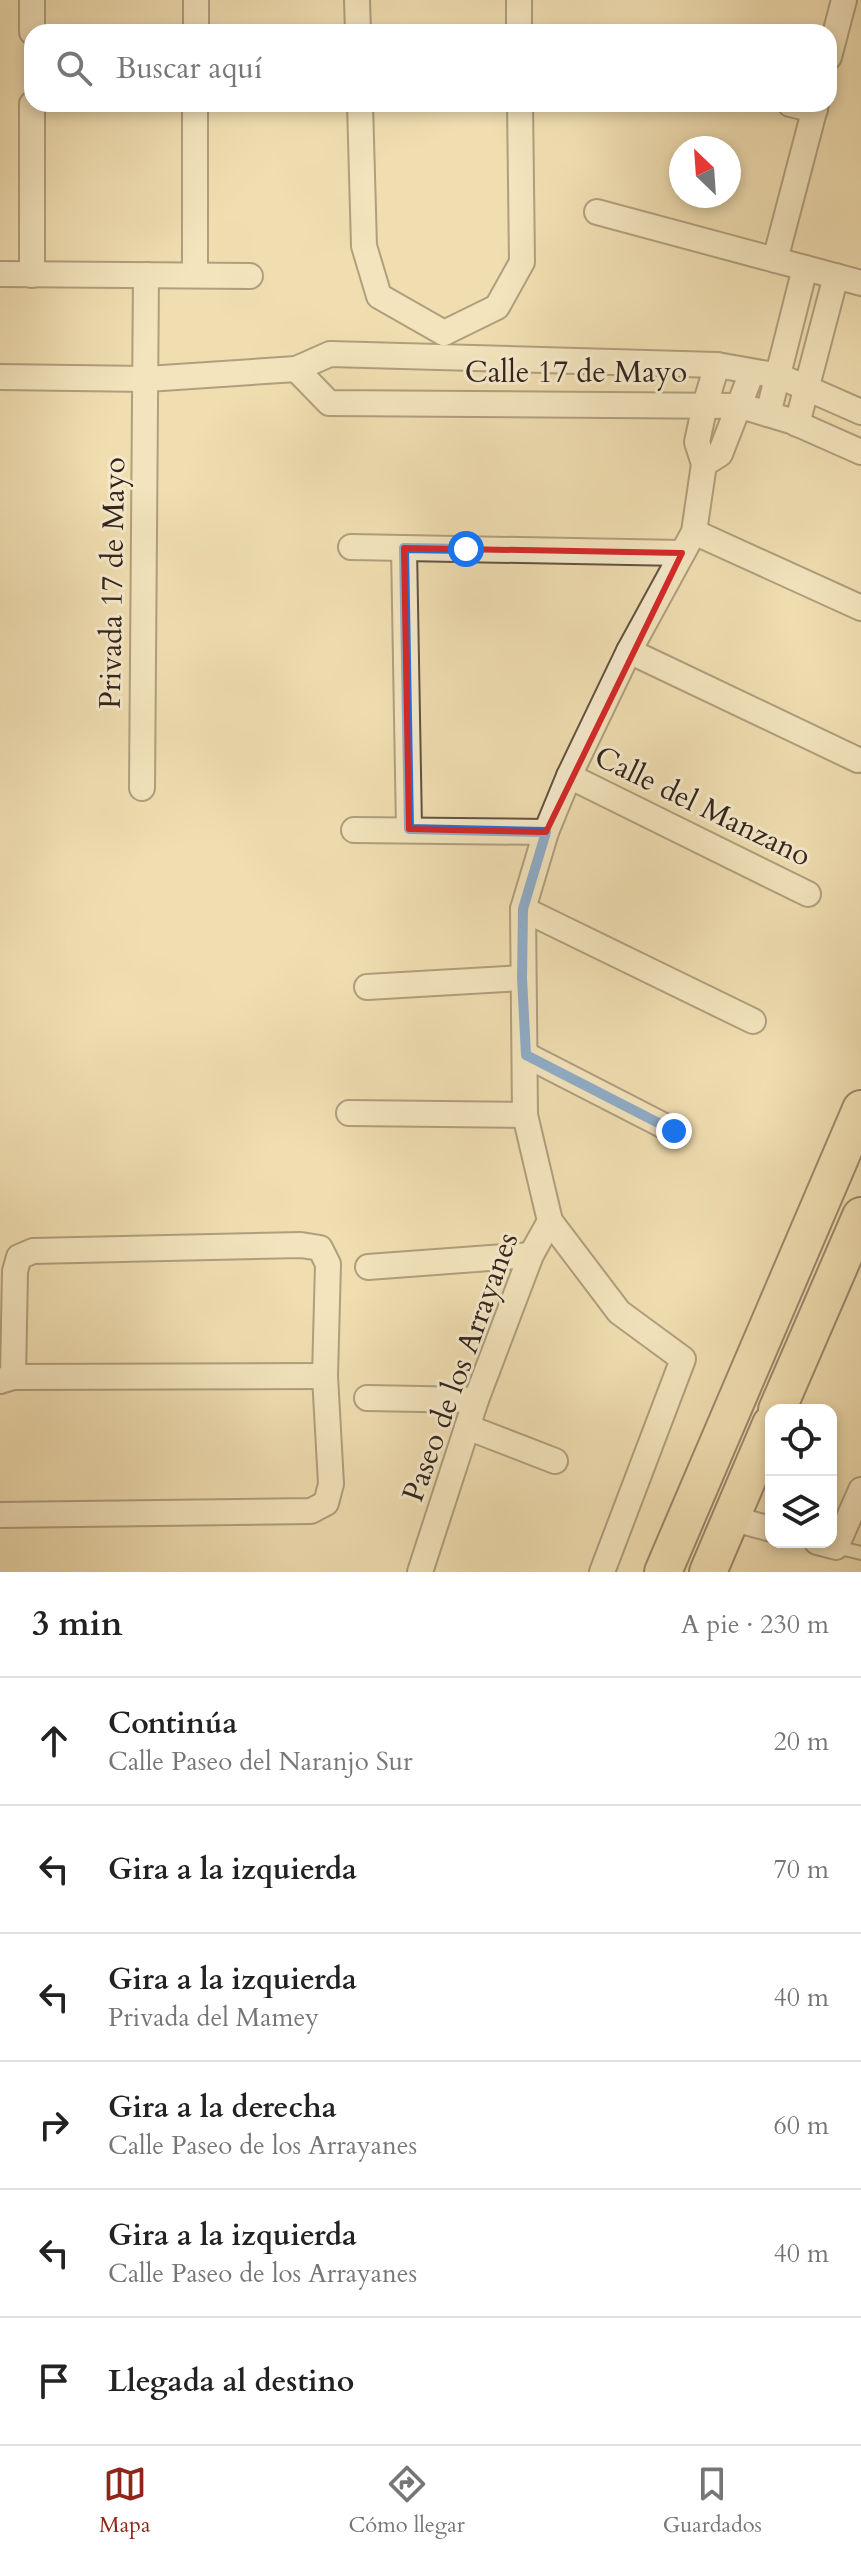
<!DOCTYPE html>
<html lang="es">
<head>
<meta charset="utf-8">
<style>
	:root { --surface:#fff; --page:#f6f6f6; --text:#222; --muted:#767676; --line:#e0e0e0; --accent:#8f2418 }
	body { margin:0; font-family:Cardo,serif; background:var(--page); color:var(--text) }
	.controls { position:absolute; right:24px; bottom:24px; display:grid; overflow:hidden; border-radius:16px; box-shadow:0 4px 12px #0003 }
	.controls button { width:72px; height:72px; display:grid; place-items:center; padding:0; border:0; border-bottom:2px solid var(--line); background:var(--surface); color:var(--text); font:40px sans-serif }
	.compass { position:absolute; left:669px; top:136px; width:72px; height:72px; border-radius:50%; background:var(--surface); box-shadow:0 4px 12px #0003; rotate:335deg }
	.stop { position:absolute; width:24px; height:24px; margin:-18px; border:6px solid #1a73e8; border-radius:50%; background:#fff }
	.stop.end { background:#1a73e8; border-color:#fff; box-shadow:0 2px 8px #0008 }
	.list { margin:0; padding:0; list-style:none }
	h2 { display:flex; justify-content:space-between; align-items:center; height:104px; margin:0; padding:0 32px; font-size:34px }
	h2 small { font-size:26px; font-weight:400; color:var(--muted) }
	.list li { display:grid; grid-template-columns:52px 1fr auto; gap:24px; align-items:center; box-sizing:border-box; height:128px; padding:0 32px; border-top:2px solid var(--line) }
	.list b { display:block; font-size:30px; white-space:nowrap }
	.list p { margin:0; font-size:26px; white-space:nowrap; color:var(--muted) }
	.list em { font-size:26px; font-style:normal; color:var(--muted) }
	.icon { flex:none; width:44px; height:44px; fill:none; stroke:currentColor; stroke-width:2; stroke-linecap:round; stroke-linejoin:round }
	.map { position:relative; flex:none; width:861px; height:1572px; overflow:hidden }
	.search { position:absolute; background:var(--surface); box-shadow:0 4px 12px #0003; left:24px; right:24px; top:24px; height:88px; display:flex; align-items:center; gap:20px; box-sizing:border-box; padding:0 28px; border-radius:24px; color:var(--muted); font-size:30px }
	.sheet { height:872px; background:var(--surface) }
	nav { display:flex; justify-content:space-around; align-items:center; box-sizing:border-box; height:112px; border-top:2px solid var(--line); background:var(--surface); font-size:22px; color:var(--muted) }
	nav a { display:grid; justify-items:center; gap:4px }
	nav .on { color:var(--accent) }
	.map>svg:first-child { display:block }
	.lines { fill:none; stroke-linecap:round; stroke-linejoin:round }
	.lane-casing { stroke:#625242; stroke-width:16 }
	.street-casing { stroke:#625242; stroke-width:28 }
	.primary-casing { stroke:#33231d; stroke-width:40 }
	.lane { stroke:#f5eacc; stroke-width:12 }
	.street { stroke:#f5eacc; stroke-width:24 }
	.primary { stroke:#f0deb1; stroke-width:36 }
	.route { stroke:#1a73e8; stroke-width:10 }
	.marked { fill:none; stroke:#d62828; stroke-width:6; stroke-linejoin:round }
	.labels { text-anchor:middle; stroke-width:6; stroke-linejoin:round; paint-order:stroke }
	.street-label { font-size:30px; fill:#33231d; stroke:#f5eacc }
</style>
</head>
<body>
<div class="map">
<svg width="861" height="1572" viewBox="0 0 861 1572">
	<rect width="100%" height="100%" fill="#f0deb1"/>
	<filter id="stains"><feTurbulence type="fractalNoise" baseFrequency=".0025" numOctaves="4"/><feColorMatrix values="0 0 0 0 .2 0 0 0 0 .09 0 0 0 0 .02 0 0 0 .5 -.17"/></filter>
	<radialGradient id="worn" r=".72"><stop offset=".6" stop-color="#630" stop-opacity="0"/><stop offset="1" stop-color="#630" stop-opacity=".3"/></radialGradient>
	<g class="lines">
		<g class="lane-casing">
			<path id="lane" d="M836 1547 861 1553"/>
		</g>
		<g class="street-casing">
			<g id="street">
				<path d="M32 0V32"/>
				<path d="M357 0 358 32"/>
				<path d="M519 0V32"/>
				<path d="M196 32V0"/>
				<path d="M829 57 844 0"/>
				<path d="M32 104V275"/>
				<path d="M360 104 364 246 379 296 444 333"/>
				<path d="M790 104 815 110"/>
				<path d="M597 212 861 283"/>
				<path d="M775 260 816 104"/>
				<path d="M0 274 250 276"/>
				<path d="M195 275V104"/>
				<path d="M444 333 497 307 522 262 520 104"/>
				<path d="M296 369 329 403 741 406 791 421 861 452"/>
				<path d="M0 377 147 379 296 369 330 354 717 365 779 376 861 412"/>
				<path d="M768 414 805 268"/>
				<path d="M797 424 836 276"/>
				<path d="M704 464 720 454 752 372"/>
				<path d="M694 532 861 608"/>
				<path d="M351 547 682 553"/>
				<path d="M404 548 409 829"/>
				<path d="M629 651 858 760"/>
				<path d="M569 776 808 894"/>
				<path d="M142 788 146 275"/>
				<path d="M354 830 546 832"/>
				<path d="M523 909 753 1021"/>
				<path d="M367 987 522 978"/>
				<path d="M526 1055 674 1131"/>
				<path d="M349 1113 525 1115"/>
				<path d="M368 1267 531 1255"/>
				<path d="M13 1377 325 1376"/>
				<path d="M0 1381 13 1377 15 1271 19 1257 33 1251 301 1245 320 1248 328 1264 325 1376 331 1484 326 1503 311 1511 0 1515"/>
				<path d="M367 1398 476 1400"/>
				<path d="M467 1427 555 1461"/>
				<path d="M730 1518 771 1529"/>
				<path d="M817 1542 836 1547 861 1490"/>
				<path d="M420 1572 476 1400 531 1255 550 1221"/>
				<path d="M602 1572 683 1359 619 1312 550 1221 525 1115 523 909 546 832 569 776 629 651 694 532 704 464 697 442 705 405 717 365"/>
			</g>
		</g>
		<g class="primary-casing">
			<g id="primary">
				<path d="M777 1410 861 1216"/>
				<path d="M663 1572 861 1109"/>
				<path d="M708 1572 771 1424"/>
			</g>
		</g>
		<use href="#lane" class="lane"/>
		<use href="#street" class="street"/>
		<use href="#primary" class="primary"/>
	</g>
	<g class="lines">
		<path class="route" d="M466 549 404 548 409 829 546 832 523 909 522 978 526 1055 674 1131"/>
	</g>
	<path d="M0 0H861V1572H0ZM404 548 682 553 546 832 409 829Z" fill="#f0deb1" fill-opacity=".55" fill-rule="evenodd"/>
	<path class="marked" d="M404 548 682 553 546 832 409 829Z"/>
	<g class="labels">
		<g class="street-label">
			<text x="576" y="382">Calle 17 de Mayo</text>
			<text transform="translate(112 583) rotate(-89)" y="10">Privada 17 de Mayo</text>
			<text transform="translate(703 806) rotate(26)" y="10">Calle del Manzano</text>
			<text transform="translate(460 1367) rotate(-70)" y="10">Paseo de los Arrayanes</text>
		</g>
	</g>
	<rect width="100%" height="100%" filter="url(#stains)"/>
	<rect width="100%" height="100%" fill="url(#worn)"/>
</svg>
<div class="controls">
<button><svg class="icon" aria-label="locate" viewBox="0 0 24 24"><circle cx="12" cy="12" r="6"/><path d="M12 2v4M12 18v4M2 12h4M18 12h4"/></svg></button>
<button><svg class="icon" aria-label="layers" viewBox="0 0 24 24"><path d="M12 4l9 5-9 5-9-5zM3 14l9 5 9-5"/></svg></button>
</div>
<svg class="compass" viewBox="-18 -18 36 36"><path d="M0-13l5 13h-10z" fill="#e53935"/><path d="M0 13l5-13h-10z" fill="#767676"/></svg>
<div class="stop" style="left:466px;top:549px"></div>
<div class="stop end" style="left:674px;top:1131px"></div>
<div class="search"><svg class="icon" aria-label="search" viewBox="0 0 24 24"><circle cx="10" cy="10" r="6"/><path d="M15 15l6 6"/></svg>Buscar aquí</div>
</div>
<section class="sheet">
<h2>3 min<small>A pie · 230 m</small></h2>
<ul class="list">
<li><svg class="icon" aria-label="ahead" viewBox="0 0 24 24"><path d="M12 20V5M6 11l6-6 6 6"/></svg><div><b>Continúa</b><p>Calle Paseo del Naranjo Sur</p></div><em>20 m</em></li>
<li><svg class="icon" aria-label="left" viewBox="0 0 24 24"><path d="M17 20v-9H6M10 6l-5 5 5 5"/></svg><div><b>Gira a la izquierda</b></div><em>70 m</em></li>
<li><svg class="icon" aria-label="left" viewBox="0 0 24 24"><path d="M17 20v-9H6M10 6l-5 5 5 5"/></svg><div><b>Gira a la izquierda</b><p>Privada del Mamey</p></div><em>40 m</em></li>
<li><svg class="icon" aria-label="right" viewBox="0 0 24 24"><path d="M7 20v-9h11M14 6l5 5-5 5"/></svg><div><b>Gira a la derecha</b><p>Calle Paseo de los Arrayanes</p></div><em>60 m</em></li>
<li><svg class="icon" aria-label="left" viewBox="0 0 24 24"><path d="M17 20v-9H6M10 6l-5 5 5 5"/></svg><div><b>Gira a la izquierda</b><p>Calle Paseo de los Arrayanes</p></div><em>40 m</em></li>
<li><svg class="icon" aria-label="arrive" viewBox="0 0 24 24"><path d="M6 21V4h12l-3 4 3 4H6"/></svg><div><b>Llegada al destino</b></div></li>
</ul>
</section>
<nav>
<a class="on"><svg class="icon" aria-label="map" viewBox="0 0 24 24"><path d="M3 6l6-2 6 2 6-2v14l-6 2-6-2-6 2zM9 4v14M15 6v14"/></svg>Mapa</a>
<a><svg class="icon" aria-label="directions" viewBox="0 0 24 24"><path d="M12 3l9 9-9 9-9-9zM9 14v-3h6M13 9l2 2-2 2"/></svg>Cómo llegar</a>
<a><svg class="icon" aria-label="saved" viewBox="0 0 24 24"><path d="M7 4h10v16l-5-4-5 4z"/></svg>Guardados</a>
</nav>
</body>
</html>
